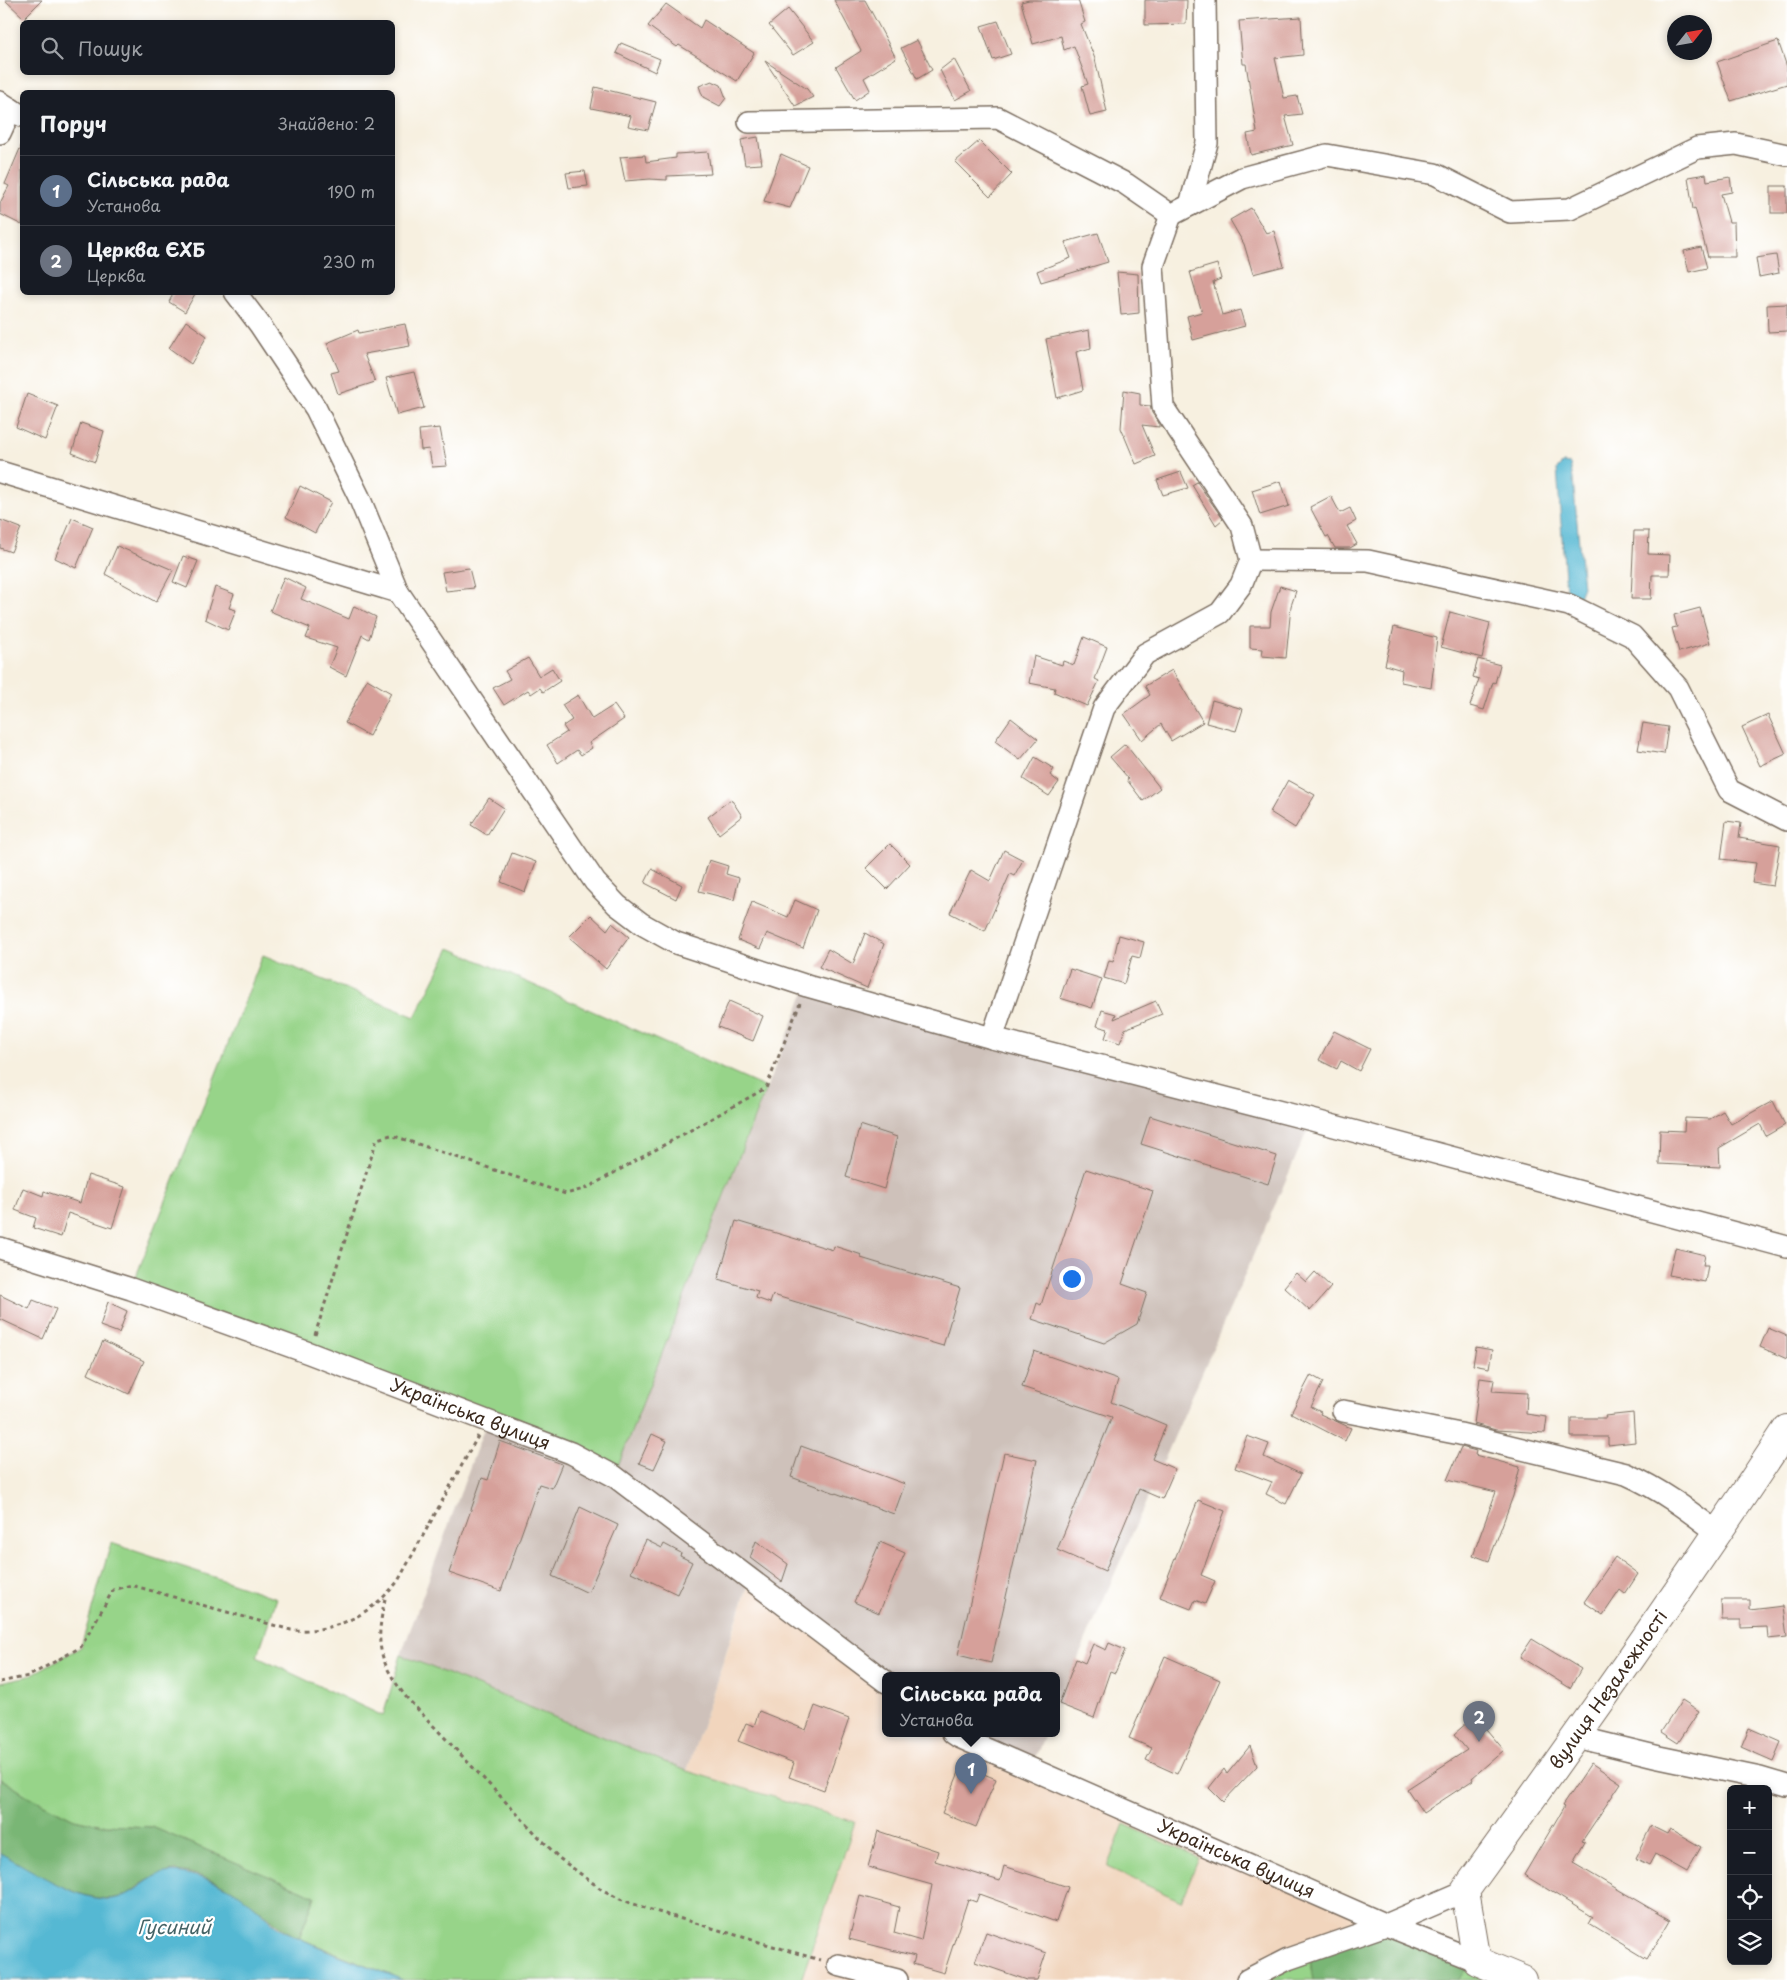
<!DOCTYPE html>
<html lang="uk">
<head>
<meta charset="utf-8">
<style>
	:root { --surface:#171b24; --page:#20242c; --text:#f1f3f6; --muted:#9ea1a6; --line:#363941; --accent:#8c9099 }
	body { margin:0; font-family:"Playpen Sans",sans-serif; background:var(--page); color:var(--text) }
	.controls { position:absolute; right:15px; bottom:15px; display:grid; overflow:hidden; border-radius:8px; box-shadow:0 2px 8px #0003 }
	.controls button { width:45px; height:45px; display:grid; place-items:center; padding:0; border:0; border-bottom:1px solid var(--line); background:var(--surface); color:var(--text); font:25px sans-serif }
	.compass { position:absolute; left:1667px; top:15px; width:45px; height:45px; border-radius:50%; background:var(--surface); box-shadow:0 2px 8px #0003; rotate:59deg }
	.you { position:absolute; left:1071px; top:1278px; width:18px; height:18px; margin:-12px; border:4px solid #fff; border-radius:50%; background:#1a73e8; box-shadow:0 0 0 8px #1a73e833 }
	.badge { display:grid; place-items:center; width:32px; height:32px; border-radius:50%; background:var(--accent); color:#fff; font-size:16px; font-weight:700 }
	.pin { position:absolute; translate:-50% -41px; filter:drop-shadow(0 1px 2px #0008) }
	.pin::after { content:''; position:absolute; top:26px; width:18px; height:15px; background:inherit; clip-path:polygon(0 0,100% 0,50% 100%) }
	.popup { position:absolute; left:882px; top:1672px; width:178px; height:65px; box-sizing:border-box; display:grid; place-content:center; border-radius:8px; background:var(--surface); filter:drop-shadow(0 1px 4px #0005); font-size:16px; white-space:nowrap; color:var(--muted) }
	.popup b { font-size:19px; color:var(--text) }
	.popup::after { content:''; position:absolute; left:50%; top:100%; margin-left:-10px; border:10px solid transparent; border-top-color:var(--surface) }
	.list { margin:0; padding:0; list-style:none }
	h2 { display:flex; justify-content:space-between; align-items:center; height:65px; margin:0; padding:0 20px; font-size:21px }
	h2 small { font-size:16px; font-weight:400; color:var(--muted) }
	.list li { display:grid; grid-template-columns:32px 1fr auto; gap:15px; align-items:center; box-sizing:border-box; height:70px; padding:0 20px; border-top:1px solid var(--line) }
	.list b { display:block; font-size:19px; white-space:nowrap }
	.list p { margin:0; font-size:16px; white-space:nowrap; color:var(--muted) }
	.list em { font-size:16px; font-style:normal; color:var(--muted) }
	.icon { flex:none; width:28px; height:28px; fill:none; stroke:currentColor; stroke-width:2; stroke-linecap:round; stroke-linejoin:round }
	.map { position:relative; flex:none; width:1787px; height:1980px; overflow:hidden }
	.search { position:absolute; background:var(--surface); box-shadow:0 2px 8px #0003; left:20px; top:20px; width:375px; height:55px; display:flex; align-items:center; gap:12px; box-sizing:border-box; padding:0 18px; border-radius:8px; color:var(--muted); font-size:19px }
	.panel { position:absolute; background:var(--surface); box-shadow:0 2px 8px #0003; left:20px; top:90px; width:375px; height:205px; border-radius:8px }
	.map>svg:first-child { display:block }
	.built { fill:#f1d5bd }
	.industrial { fill:#cec1ba }
	.green { fill:#97d489; stroke:#697f54 }
	.forest { fill:#79b675; stroke:#5a704a }
	.water { fill:#55b8d3; stroke:#487178 }
	.building { fill:#d6a09a }
	.lines { fill:none; stroke-linecap:round; stroke-linejoin:round }
	.minor-casing { stroke:#7d6f62; stroke-width:24 }
	.tertiary-casing { stroke:#7d6f62; stroke-width:30 }
	.path { stroke:#7d6f62; stroke-width:3; stroke-dasharray:4 4; stroke-linecap:butt }
	.minor { stroke:#fff; stroke-width:21 }
	.tertiary { stroke:#fff; stroke-width:28 }
	.labels { text-anchor:middle; stroke-width:4.5; stroke-linejoin:round; paint-order:stroke }
	.street-label { font-size:18px; fill:#3b2a1e; stroke:#fff }
	.water-label { font-size:19px; font-style:italic; fill:#456366; stroke:#fff }
</style>
</head>
<body>
<div class="map">
<svg width="1787" height="1980" viewBox="0 0 1787 1980">
	<rect width="100%" height="100%" fill="#fff"/>
	<filter id="ink" filterUnits="userSpaceOnUse"><feTurbulence type="fractalNoise" baseFrequency=".02" numOctaves="2"/><feDisplacementMap in="SourceGraphic" scale="10" xChannelSelector="R" yChannelSelector="G"/><feConvolveMatrix kernelMatrix="1 2 1 2 8 2 1 2 1" color-interpolation-filters="sRGB"/></filter>
	<filter id="wash" filterUnits="userSpaceOnUse"><feTurbulence type="fractalNoise" baseFrequency=".0096" numOctaves="4" result="noise"/><feDisplacementMap in="SourceGraphic" scale="20" xChannelSelector="R" yChannelSelector="G"/><feGaussianBlur stdDeviation="1.12" result="paint"/><feColorMatrix in="noise" values="0 0 0 0 0 0 0 0 0 0 0 0 0 0 0 0 0 1.4 0 .05"/><feComposite in="paint" operator="in"/></filter>
	<g filter="url(#wash)">
		<rect width="100%" height="100%" fill="#f7f0e0"/>
		<path class="built" d="M751 1579 886 1682V1733H953L1386 1925 1247 1980H801L855 1822 687 1771Z"/>
		<g class="industrial">
			<path d="M807 986 1312 1120 1056 1709V1675H886L750 1580 687 1771 401 1655 487 1420 614 1475Z"/>
			<path d="M953 1733H1046L1030 1769Z"/>
		</g>
		<g class="green">
			<path d="M450 948 766 1088 614 1476 131 1289 263 955 415 1017Z"/>
			<path d="M111 1543 277 1598 257 1657 383 1716 401 1655 687 1771 855 1822 801 1980H403L299 1938 315 1896 152 1827 103 1825 74 1819 26 1795 0 1778V1682L29 1676 81 1647Z"/>
			<path d="M1124 1824 1199 1858 1181 1901 1107 1867Z"/>
			<path d="M1310 1951 1311 1968 1313 1980H1247Z"/>
			<path d="M1477 1961 1523 1980H1458Z"/>
		</g>
		<g class="forest">
			<path d="M0 1778 26 1795 74 1819 103 1825 152 1827 315 1896 299 1938C279 1928 265 1913 247 1900 228 1885 201 1874 177 1871 169 1870 152 1878 145 1882 138 1885 133 1892 126 1895 90 1911 32 1870 0 1853Z"/>
			<path d="M1386 1925 1477 1961 1458 1980H1313L1311 1968 1310 1951Z"/>
		</g>
		<g class="water">
			<path d="M1563 463 1570 464 1573 479 1583 587 1579 597 1566 591 1557 469Z"/>
			<path d="M0 1853C29 1868 79 1902 111 1899 141 1897 149 1864 187 1874 208 1879 228 1885 246 1899 260 1909 271 1924 287 1932 324 1951 364 1964 403 1980H0Z"/>
		</g>
		<g id="blocks">
			<g class="building">
				<path d="M5 0H42L24 18Z"/>
				<path d="M834 0H865L896 58 864 78 870 90 855 100 836 67 861 51Z"/>
				<path d="M1029 0H1078L1085 22 1081 24 1095 59 1107 112 1090 116 1082 86 1088 84 1074 46 1064 50 1061 36 1033 44 1021 2Z"/>
				<path d="M1145 0H1187L1186 24 1145 25Z"/>
				<path d="M666 4 700 28 704 20 754 53 737 81 679 45 677 47 648 26Z"/>
				<path d="M788 9 814 42 793 55 769 25Z"/>
				<path d="M1301 17 1303 55 1275 58 1284 98 1297 96 1302 114 1285 116 1293 145 1251 155 1247 134 1257 132 1246 64H1243L1239 21Z"/>
				<path d="M998 21 1011 54 993 60 981 26Z"/>
				<path d="M917 40 932 70 917 79 901 48Z"/>
				<path d="M1778 41 1787 67V84L1731 101 1717 62Z"/>
				<path d="M621 43 660 59 655 72 616 53Z"/>
				<path d="M954 59 971 91 955 100 940 70Z"/>
				<path d="M765 61 807 89 813 97 795 106Z"/>
				<path d="M712 81 721 85 726 98 720 106 703 97 699 86Z"/>
				<path d="M595 87 656 102 648 130 628 126 631 116 591 108Z"/>
				<path d="M758 137 762 164 745 165 741 140Z"/>
				<path d="M979 141 1012 174 990 197 955 162Z"/>
				<path d="M22 144V225L0 214V203L9 186 5 184Z"/>
				<path d="M708 152 711 174 667 176V180L650 179 625 181 620 157 645 155 646 162 676 158V154Z"/>
				<path d="M781 154 808 166 790 208 764 201Z"/>
				<path d="M585 171 588 186 569 188 566 173Z"/>
				<path d="M1706 174 1707 181 1730 177 1732 192 1721 194 1729 222H1734L1735 257H1708L1695 208 1693 209 1688 177Z"/>
				<rect x="1771" y="186" width="16" height="27"/>
				<path d="M1251 208 1266 233 1274 231 1284 266 1253 274 1244 244 1230 220Z"/>
				<path d="M1098 233 1108 262 1041 282 1037 271 1071 258 1065 242Z"/>
				<path d="M1701 247 1707 268 1689 272 1684 251Z"/>
				<path d="M1776 255 1779 273 1759 277 1756 258Z"/>
				<path d="M1217 264 1221 279 1213 282 1222 315 1240 310 1245 326 1193 340 1187 316 1202 312 1190 272Z"/>
				<path d="M1117 272 1138 274 1139 313 1121 315Z"/>
				<path d="M174 292H196L185 312 169 302Z"/>
				<path d="M1787 304V331L1768 332 1767 305Z"/>
				<path d="M186 321 207 336 191 364 169 348Z"/>
				<path d="M405 324 410 346 364 354 375 382 338 394 331 373 339 371 327 343 358 330 359 333Z"/>
				<path d="M1089 330 1091 348 1076 352 1083 390 1057 398 1046 339Z"/>
				<path d="M414 372 424 408 397 415 386 378Z"/>
				<path d="M1124 390 1140 393V405L1150 406 1152 413 1159 423V427L1142 425 1155 456 1136 464 1121 428Z"/>
				<path d="M27 394 58 406 45 440 16 427Z"/>
				<path d="M81 423 104 431 95 462 72 453Z"/>
				<path d="M440 428 447 466 432 467 429 449 421 450 419 430Z"/>
				<path d="M1181 472 1188 488 1163 495 1157 480Z"/>
				<path d="M1281 481 1289 506 1260 515 1252 490Z"/>
				<path d="M1197 482 1223 519 1216 525 1192 485Z"/>
				<path d="M300 486 331 502 315 533 286 517Z"/>
				<path d="M1331 496 1340 513 1350 508 1356 521 1347 526 1357 544 1350 548H1335L1328 536 1326 537 1310 507Z"/>
				<path d="M72 518 93 527 76 568 55 558Z"/>
				<path d="M0 520 21 528 11 552 0 548Z"/>
				<path d="M1634 531H1649L1648 554 1670 555 1669 575H1652L1651 599H1631Z"/>
				<path d="M117 546 173 570 156 602 105 574Z"/>
				<path d="M183 556 198 561 187 588 173 582Z"/>
				<path d="M469 568 474 588 446 591 442 572Z"/>
				<path d="M284 577 306 588 301 599 349 619 354 606 376 617 369 639 362 635 346 676 329 667 337 648 306 638 310 628 270 611Z"/>
				<path d="M1280 586 1296 591 1291 606 1286 658 1262 656 1263 649 1250 648V626H1270L1271 612Z"/>
				<path d="M215 587 234 594 229 608 236 610 228 630 205 619Z"/>
				<path d="M1700 608 1710 643 1679 652 1672 628 1677 627 1674 615Z"/>
				<path d="M1450 612 1490 623 1482 658 1441 647Z"/>
				<path d="M1394 627 1437 638 1431 688 1401 682 1402 670 1385 665Z"/>
				<path d="M1084 637 1107 647 1095 679 1099 681 1087 706 1054 692 1055 688 1029 683 1034 656 1062 665 1063 661 1074 665Z"/>
				<path d="M528 658 539 676 552 668 560 681 543 692 540 688 531 694 528 690 504 705 493 688 510 679 505 671Z"/>
				<path d="M1478 659 1500 665 1495 683 1493 682 1484 710 1470 706 1479 679 1473 677Z"/>
				<path d="M1172 670 1203 722 1171 741 1161 724 1142 740 1124 714 1150 695 1145 686Z"/>
				<path d="M367 679 391 693 369 736 345 723Z"/>
				<path d="M578 695 592 719 614 705 624 719 589 743 592 748 581 755 577 750 558 763 547 745 567 732 563 726 572 720 562 705Z"/>
				<path d="M1212 700 1243 709 1236 731 1206 723Z"/>
				<path d="M1768 715 1786 754 1760 766 1742 727Z"/>
				<path d="M1011 718 1038 739 1020 760 995 741Z"/>
				<path d="M1643 723 1668 727 1664 754 1638 750Z"/>
				<path d="M1125 744 1160 788 1143 801 1127 780 1129 779 1110 757Z"/>
				<path d="M1035 757 1054 769 1050 775 1059 782 1049 796 1023 779Z"/>
				<path d="M1288 780 1315 795 1295 828 1270 812Z"/>
				<path d="M489 798 504 808 487 835 471 825Z"/>
				<path d="M731 799 742 816 719 834 708 817Z"/>
				<path d="M1726 821 1741 823 1739 838 1780 845 1773 886 1752 883 1756 863 1721 859Z"/>
				<path d="M890 844 910 864 887 889 866 868Z"/>
				<path d="M1004 850 1023 860 1014 876 1010 874 985 931 950 913 971 870 990 881Z"/>
				<path d="M512 853 536 862 525 892 501 882Z"/>
				<path d="M709 860 728 866 726 874 739 878 734 900 699 891Z"/>
				<path d="M652 869 682 885 676 899 645 883Z"/>
				<path d="M795 900 817 910 803 948 767 933 760 949 738 940 752 902 788 917Z"/>
				<path d="M591 915 607 930 612 923 629 937 606 969 569 937Z"/>
				<path d="M865 933 884 944 867 988 819 967 828 949 853 964Z"/>
				<path d="M1119 935 1144 942 1140 958 1132 956 1124 984 1104 978 1109 960 1113 961Z"/>
				<path d="M1070 969 1102 979 1092 1008 1060 998Z"/>
				<path d="M729 1001 763 1016 753 1041 718 1027Z"/>
				<path d="M1156 1001 1162 1014 1125 1029 1120 1043 1105 1038 1108 1029 1097 1026 1102 1010 1116 1014 1114 1019Z"/>
				<path d="M1334 1031 1370 1049 1359 1071 1341 1061 1337 1069 1319 1060Z"/>
				<path d="M1773 1101 1785 1125 1766 1136 1760 1124 1719 1148 1720 1167 1659 1164 1660 1130 1684 1131 1685 1118 1710 1119 1723 1111 1731 1124Z"/>
				<path d="M1150 1116 1277 1156 1268 1184 1141 1144Z"/>
				<path d="M860 1125 897 1137 884 1189 846 1177Z"/>
				<path d="M1086 1169 1153 1191 1122 1284 1147 1293 1137 1324 1104 1343 1032 1319 1037 1303 1041 1305Z"/>
				<path d="M88 1175 125 1187 112 1228 68 1213 61 1237 33 1228 36 1218 15 1210 23 1188 43 1196 44 1191 80 1203Z"/>
				<path d="M736 1221 833 1250 834 1246 862 1255 861 1258 960 1288 943 1346 773 1295 770 1303 756 1298 758 1291 718 1279Z"/>
				<path d="M1675 1248 1705 1255 1703 1265H1708L1705 1282 1669 1275Z"/>
				<path d="M1315 1272 1331 1287 1310 1311 1284 1287 1296 1273 1306 1282Z"/>
				<path d="M0 1295 29 1309 33 1300 56 1309 43 1339 0 1319Z"/>
				<path d="M108 1302 127 1311 119 1333 100 1326Z"/>
				<path d="M1768 1328 1787 1336V1359L1760 1347Z"/>
				<path d="M103 1341 144 1361 129 1394 88 1374Z"/>
				<path d="M1476 1347 1492 1350 1489 1368 1473 1365Z"/>
				<path d="M1034 1351 1118 1380 1111 1402 1166 1425 1152 1459 1175 1469 1162 1499 1139 1489 1105 1571 1057 1550 1112 1417 1022 1387Z"/>
				<path d="M1311 1375 1323 1382 1311 1407 1321 1412 1320 1414 1351 1428 1345 1441 1291 1413Z"/>
				<path d="M1480 1378 1494 1380 1492 1391 1527 1393 1526 1414 1547 1417 1545 1433 1496 1430 1474 1424Z"/>
				<path d="M1633 1413 1635 1442 1608 1445V1437H1571V1418H1606L1605 1416Z"/>
				<path d="M652 1434 667 1441 654 1469 639 1463Z"/>
				<path d="M1247 1436 1269 1444 1264 1457 1301 1474 1286 1504 1266 1494 1272 1482 1235 1468Z"/>
				<path d="M500 1441 562 1464 552 1488 539 1484 501 1591 449 1573 482 1478 488 1480Z"/>
				<path d="M801 1446 905 1484 894 1514 791 1477Z"/>
				<path d="M1461 1447 1476 1451 1475 1455 1520 1467 1513 1496 1489 1561 1473 1555 1496 1492 1447 1480Z"/>
				<path d="M1004 1453 1037 1460 991 1663 958 1655Z"/>
				<path d="M1198 1500 1225 1511 1201 1575 1215 1581 1205 1604 1195 1600 1191 1609 1160 1597Z"/>
				<path d="M580 1507 618 1525 588 1593 552 1576Z"/>
				<path d="M646 1540 662 1548 664 1544 681 1553 680 1556 692 1562 677 1594 631 1572Z"/>
				<path d="M756 1541 788 1564 782 1582 750 1558Z"/>
				<path d="M880 1542 905 1553 879 1613 854 1602Z"/>
				<path d="M1615 1557 1638 1574 1625 1594 1620 1590 1603 1615 1584 1602Z"/>
				<path d="M1721 1600H1750V1610L1783 1606 1787 1637 1768 1639 1767 1627 1741 1628V1620H1722Z"/>
				<path d="M1532 1639 1581 1669 1570 1688 1520 1657Z"/>
				<path d="M1109 1643 1125 1650 1115 1673 1110 1671 1094 1718 1059 1704 1076 1659 1085 1663 1093 1644 1106 1650Z"/>
				<path d="M1165 1656 1220 1680 1177 1774 1146 1760 1152 1748 1129 1738Z"/>
				<path d="M1682 1700 1699 1711 1678 1743 1661 1732Z"/>
				<path d="M815 1706 849 1719 824 1790 789 1777 794 1763 738 1741 746 1723 754 1726 759 1711 806 1730Z"/>
				<path d="M1475 1716 1504 1750 1472 1778 1473 1780 1423 1813 1407 1789 1467 1750 1454 1734Z"/>
				<path d="M1749 1728 1781 1742 1773 1761 1741 1747Z"/>
				<path d="M1250 1746 1257 1766 1223 1802 1209 1788 1224 1769 1227 1774Z"/>
				<path d="M1591 1763 1621 1783 1582 1841 1585 1842 1573 1863 1670 1920 1647 1959 1589 1924 1593 1917 1524 1875 1564 1807 1562 1806Z"/>
				<path d="M962 1765 996 1779 976 1827 942 1813Z"/>
				<path d="M1651 1826 1667 1834 1670 1829 1701 1847 1687 1872 1655 1854 1649 1865 1635 1858Z"/>
				<path d="M878 1831 938 1851 935 1861 1000 1881 1004 1866 1068 1887 1056 1922 979 1894 976 1902 968 1899 944 1973 913 1964 915 1956 849 1939 860 1896 899 1907 894 1933 921 1941 932 1885 868 1867Z"/>
				<path d="M986 1932 1046 1953 1037 1980H1027L975 1962Z"/>
			</g>
		</g>
	</g>
	<g filter="url(#ink)">
		<use href="#blocks" fill-opacity="0" stroke="#7d6f62" stroke-width="1"/>
		<g class="lines">
			<g class="minor-casing">
				<g id="minor">
					<path d="M0 102 22 116"/>
					<path d="M749 122 998 118 1126 184 1171 215"/>
					<path d="M0 133 11 109"/>
					<path d="M1190 205 1207 143 1205 0"/>
					<path d="M1171 215 1242 178 1327 155 1435 174 1510 212 1570 209 1697 148 1736 144 1787 155"/>
					<path d="M235 292 260 325 316 409 359 497 398 592 595 882 617 905 642 924 676 943 807 986 992 1038 1312 1120 1787 1247"/>
					<path d="M0 472 398 592"/>
					<path d="M1251 560 1368 561 1569 605 1632 636 1678 688 1729 790 1787 820"/>
					<path d="M992 1038 1104 708 1145 654 1220 613 1241 585 1251 560 1242 526 1163 407 1153 266 1171 215"/>
					<path id="s1" d="M0 1248 131 1289 309 1353 571 1453 614 1476 886 1682"/>
					<path d="M1343 1411 1460 1434 1626 1474C1660 1489 1688 1510 1718 1533"/>
					<path id="s2" d="M953 1733 959 1737 1386 1925 1477 1961"/>
					<path d="M1577 1737 1659 1757 1760 1778 1787 1786"/>
					<path d="M838 1965 897 1980"/>
					<path d="M1247 1980 1288 1959 1386 1925 1465 1891"/>
				</g>
			</g>
			<g class="tertiary-casing">
				<g id="tertiary">
					<path id="s3" d="M1523 1980 1477 1961 1465 1891C1575 1739 1684 1586 1787 1429"/>
				</g>
			</g>
			<g class="path">
				<path d="M315 1335 377 1139 391 1135 566 1194 587 1188 766 1088 800 1003"/>
				<path d="M385 1599C375 1644 378 1660 406 1697L559 1858 601 1889 620 1899 648 1909 820 1960"/>
				<path d="M0 1682 29 1676 81 1647 113 1590 131 1585 291 1630C335 1633 371 1615 398 1581L478 1436"/>
			</g>
			<use href="#minor" class="minor"/>
			<use href="#tertiary" class="tertiary"/>
		</g>
	</g>
	<g class="labels">
		<g class="street-label">
			<text dy="6" stroke="none"><textPath href="#s1" startOffset="499">Українська вулиця</textPath></text>
			<text dy="6" stroke="none"><textPath href="#s3" startOffset="368">вулиця Незалежності</textPath></text>
			<text dy="6" stroke="none"><textPath href="#s2" startOffset="310">Українська вулиця</textPath></text>
		</g>
		<g class="water-label">
			<text x="174" y="1934">Гусиний</text>
		</g>
	</g>
</svg>
<div class="controls">
<button>+</button>
<button>−</button>
<button><svg class="icon" aria-label="locate" viewBox="0 0 24 24"><circle cx="12" cy="12" r="6"/><path d="M12 2v4M12 18v4M2 12h4M18 12h4"/></svg></button>
<button><svg class="icon" aria-label="layers" viewBox="0 0 24 24"><path d="M12 4l9 5-9 5-9-5zM3 14l9 5 9-5"/></svg></button>
</div>
<svg class="compass" viewBox="-18 -18 36 36"><path d="M0-13l5 13h-10z" fill="#e53935"/><path d="M0 13l5-13h-10z" fill="#9ea1a6"/></svg>
<div class="you"></div>
<div class="pin badge" style="left:971px;top:1794px;background:#5c6f8a">1</div>
<div class="popup"><b>Сільська рада</b>Установа</div>
<div class="pin badge" style="left:1479px;top:1742px;background:#6b7280">2</div>
<div class="search"><svg class="icon" aria-label="search" viewBox="0 0 24 24"><circle cx="10" cy="10" r="6"/><path d="M15 15l6 6"/></svg>Пошук</div>
<section class="panel">
<h2>Поруч<small>Знайдено: 2</small></h2>
<ul class="list">
<li><span class="badge" style="background:#5c6f8a">1</span><div><b>Сільська рада</b><p>Установа</p></div><em>190 m</em></li>
<li><span class="badge" style="background:#6b7280">2</span><div><b>Церква ЄХБ</b><p>Церква</p></div><em>230 m</em></li>
</ul>
</section>
</div>
</body>
</html>
